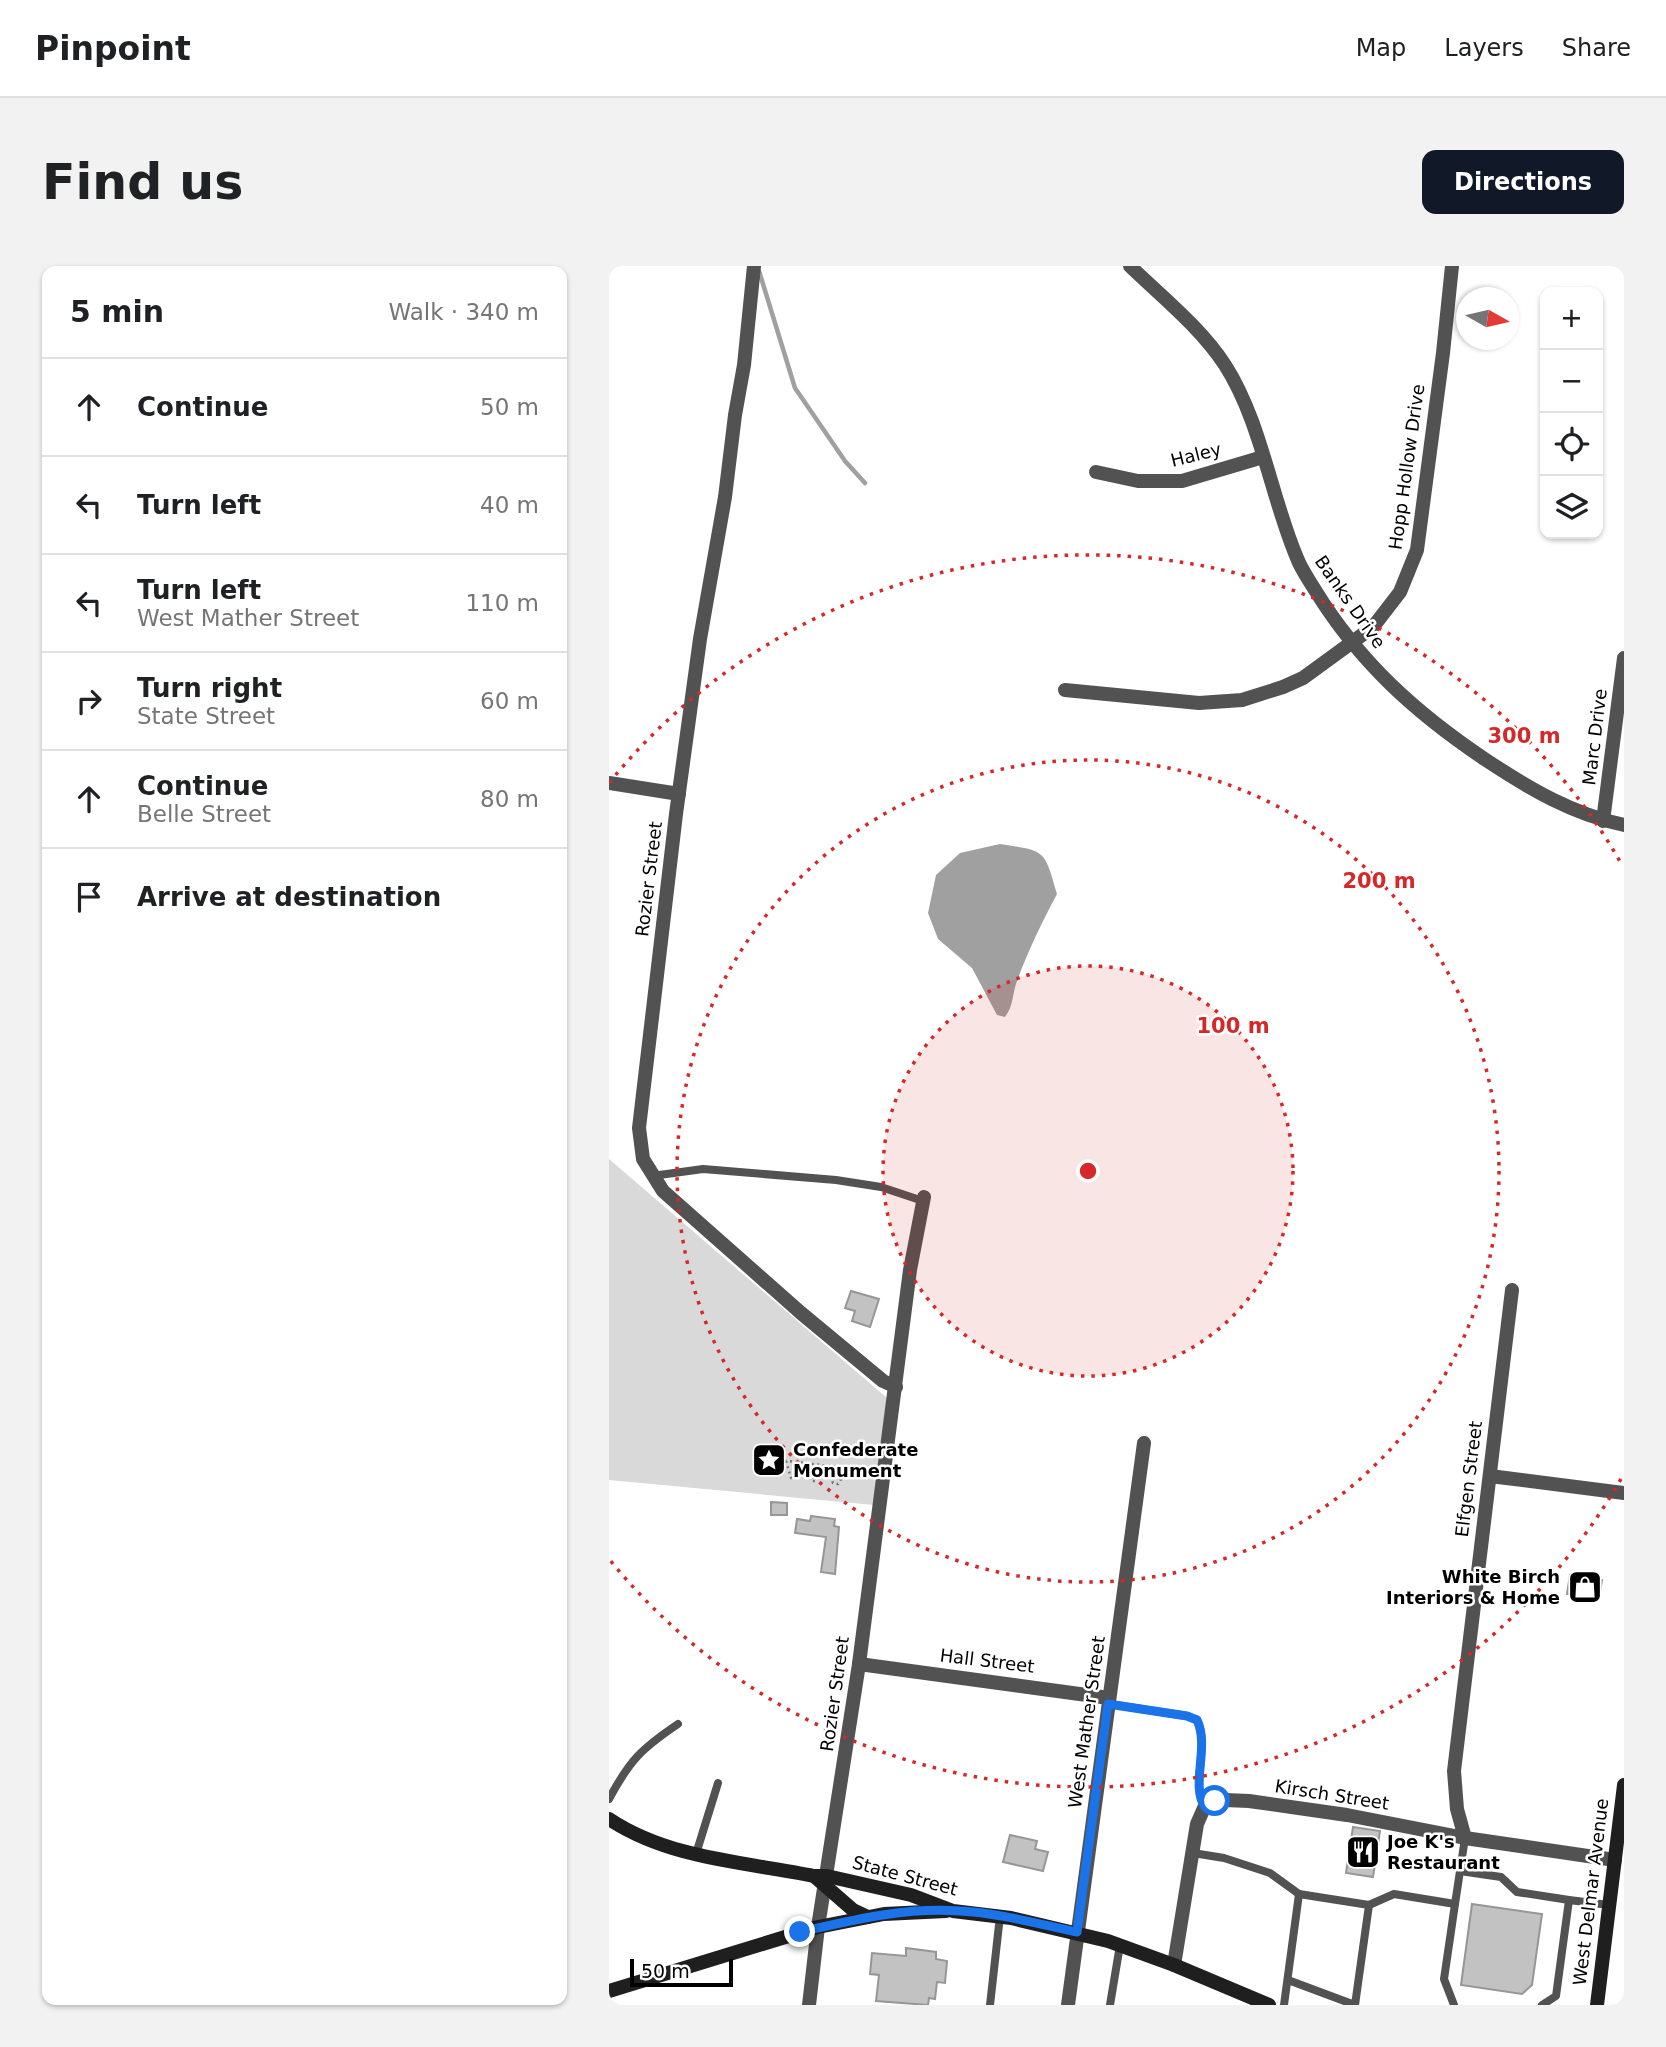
<!DOCTYPE html>
<html lang="en">
<head>
<meta charset="utf-8">
<style>
	:root { --surface:#fff; --page:#f2f2f2; --text:#202124; --muted:#757577; --line:#e0e0e0; --accent:#111827 }
	body { margin:0; font-family:"DejaVu Sans",sans-serif; background:var(--page); color:var(--text) }
	.controls { position:absolute; right:21px; top:21px; display:grid; overflow:hidden; border-radius:14px; box-shadow:0 2px 5px #0004 }
	.controls button { width:63px; height:63px; display:grid; place-items:center; padding:0; border:0; border-bottom:2px solid var(--line); background:var(--surface); color:var(--text); font:35px sans-serif }
	.compass { position:absolute; left:847px; top:21px; width:63px; height:63px; border-radius:50%; background:var(--surface); box-shadow:0 2px 5px #0004; rotate:98deg }
	.scale { position:absolute; left:21px; bottom:18px; width:103px; box-sizing:border-box; padding-left:7px; border:4px solid #000; border-top:0; font-size:19px; line-height:24px; white-space:nowrap; color:#000; -webkit-text-stroke:5px #fff; paint-order:stroke }
	.stop { position:absolute; width:21px; height:21px; margin:-16px; border:5px solid #1a73e8; border-radius:50%; background:#fff }
	.stop.end { background:#1a73e8; border-color:#fff; box-shadow:0 2px 7px #0008 }
	.list { margin:0; padding:0; list-style:none }
	h2 { display:flex; justify-content:space-between; align-items:center; height:91px; margin:0; padding:0 28px; font-size:30px }
	h2 small { font-size:23px; font-weight:400; color:var(--muted) }
	.list li { display:grid; grid-template-columns:46px 1fr auto; gap:21px; align-items:center; box-sizing:border-box; height:98px; padding:0 28px; border-top:2px solid var(--line) }
	.list b { display:block; font-size:26px; white-space:nowrap }
	.list p { margin:0; font-size:23px; white-space:nowrap; color:var(--muted) }
	.list em { font-size:23px; font-style:normal; color:var(--muted) }
	.icon { flex:none; width:38px; height:38px; fill:none; stroke:currentColor; stroke-width:2; stroke-linecap:round; stroke-linejoin:round }
	.map { position:relative; flex:none; width:1015px; height:1739px; overflow:hidden; border-radius:14px }
	header { display:flex; align-items:center; gap:42px; box-sizing:border-box; height:98px; padding:0 35px; background:var(--surface); border-bottom:2px solid var(--line) }
	header strong { font-size:33px }
	nav { display:flex; gap:38px; margin-inline-start:auto; font-size:24px }
	.intro { display:flex; align-items:center; justify-content:space-between; box-sizing:border-box; height:168px; padding:0 42px }
	h1 { margin:0; font-size:49px }
	.button { padding:18px 32px; border-radius:14px; background:var(--accent); color:#fff; font-size:24px; font-weight:700 }
	main { display:flex; gap:42px; padding:0 42px }
	aside { flex:1; background:var(--surface); border-radius:14px; box-shadow:0 2px 5px #0004 }
	.map>svg:first-child { display:block }
	.green { fill:#d9d9d9 }
	.water { fill:#a0a0a0 }
	.lines { fill:none; stroke-linecap:round; stroke-linejoin:round }
	.stream { stroke:#a0a0a0; stroke-width:4.5 }
	.building { fill:#c2c2c2; stroke:#969696; stroke-width:2 }
	.path { stroke:#747474; stroke-width:2.5; stroke-dasharray:2 3.5; stroke-linecap:butt }
	.lane { stroke:#525252; stroke-width:8 }
	.street { stroke:#525252; stroke-width:14 }
	.secondary { stroke:#1f1f1f; stroke-width:14 }
	.route { stroke:#1a73e8; stroke-width:9 }
	.ring { fill:none; stroke:#d62828; stroke-width:3.5; stroke-dasharray:3.5 7 }
	.labels { text-anchor:middle; stroke-width:5; stroke-linejoin:round; paint-order:stroke }
	.street-label { font-size:18px; fill:#000; stroke:#fff }
	.poi-label { font-size:18px; font-weight:bold; fill:#000; stroke:#fff; text-anchor:start }
	.centre { fill:#d62828; stroke:#fff; stroke-width:3.5 }
	.ring-label { font-size:21px; text-anchor:middle; font-weight:bold; fill:#d62828; stroke:#fff; stroke-width:5; stroke-linejoin:round; paint-order:stroke }
</style>
</head>
<body>
<header>
<strong>Pinpoint</strong>
<nav><a>Map</a><a>Layers</a><a>Share</a></nav>
</header>
<div class="intro"><h1>Find us</h1><a class="button">Directions</a></div>
<main>
<aside>
<h2>5 min<small>Walk · 340 m</small></h2>
<ul class="list">
<li><svg class="icon" aria-label="ahead" viewBox="0 0 24 24"><path d="M12 20V5M6 11l6-6 6 6"/></svg><div><b>Continue</b></div><em>50 m</em></li>
<li><svg class="icon" aria-label="left" viewBox="0 0 24 24"><path d="M17 20v-9H6M10 6l-5 5 5 5"/></svg><div><b>Turn left</b></div><em>40 m</em></li>
<li><svg class="icon" aria-label="left" viewBox="0 0 24 24"><path d="M17 20v-9H6M10 6l-5 5 5 5"/></svg><div><b>Turn left</b><p>West Mather Street</p></div><em>110 m</em></li>
<li><svg class="icon" aria-label="right" viewBox="0 0 24 24"><path d="M7 20v-9h11M14 6l5 5-5 5"/></svg><div><b>Turn right</b><p>State Street</p></div><em>60 m</em></li>
<li><svg class="icon" aria-label="ahead" viewBox="0 0 24 24"><path d="M12 20V5M6 11l6-6 6 6"/></svg><div><b>Continue</b><p>Belle Street</p></div><em>80 m</em></li>
<li><svg class="icon" aria-label="arrive" viewBox="0 0 24 24"><path d="M6 21V4h12l-3 4 3 4H6"/></svg><div><b>Arrive at destination</b></div></li>
</ul>
</aside>
<div class="map">
<svg width="1015" height="1739" viewBox="0 0 1015 1739">
	<rect width="100%" height="100%" fill="#fff"/>
	<path class="green" d="M0 893 278 1132 265 1239 0 1214Z"/>
	<path class="water" d="M391 578C437 585 435 583 448 628 433 656 419 685 408 715 403 728 405 739 396 751L388 749 363 702 329 673 319 647 327 609 351 587Z"/>
	<g class="lines">
		<path class="stream" d="M150 5 186 122 236 195 256 217"/>
	</g>
	<g class="building">
		<path d="M242 1025 270 1033 261 1061 243 1055 246 1045 236 1042Z"/>
		<path d="M162 1236 178 1237V1249H162Z"/>
		<path d="M202 1250 226 1253 225 1260 230 1261 226 1308 212 1306 217 1271 186 1267 188 1253 201 1255Z"/>
		<path d="M961 1309 993 1314 990 1333 958 1328Z"/>
		<path d="M744 1561 771 1565 764 1611 737 1607Z"/>
		<path d="M401 1569 428 1575 426 1583 439 1586 434 1605 394 1596Z"/>
		<path d="M863 1638 933 1648 923 1719 913 1728 852 1719Z"/>
		<path d="M297 1682 327 1686V1693L338 1695 336 1717 328 1716 326 1733 320 1732 319 1739 267 1735 270 1709 261 1708 263 1687 297 1690Z"/>
	</g>
	<g class="lines">
		<g class="path">
			<path d="M154 1185 171 1186 169 1205 152 1203Z"/>
			<path d="M170 1194 262 1205"/>
			<path d="M177 1195 182 1212 185 1213 190 1197"/>
			<path d="M193 1197 202 1215H206L215 1199"/>
			<path d="M217 1200 224 1217 229 1218 239 1202"/>
		</g>
		<g class="lane">
			<path d="M43 910 94 903 227 914 272 921 314 935"/>
			<path d="M500 1438 578 1450 588 1454C601 1481 581 1519 596 1541"/>
			<path d="M0 1533C21 1494 32 1483 69 1458"/>
			<path d="M584 1587 615 1592 661 1607 690 1628"/>
			<path d="M87 1588 109 1517"/>
			<path d="M851 1605 892 1611 908 1626 960 1634"/>
			<path d="M846 1638 856 1572"/>
			<path d="M760 1639 785 1628 846 1638 835 1713 845 1739"/>
			<path d="M381 1739 391 1650"/>
			<path d="M501 1739 511 1679"/>
			<path d="M675 1739 690 1628 760 1639 746 1739 679 1714"/>
			<path d="M933 1739 947 1730 960 1634 1000 1639"/>
		</g>
		<g class="street">
			<path d="M145 0 135 99 126 149 116 231 91 373 67 548 30 862 34 893 54 925 192 1047 274 1115 287 1121"/>
			<path d="M521 0C553 31 591 61 616 99 652 155 662 231 688 292 692 303 700 314 706 324 751 397 807 447 877 494 921 523 963 548 1015 559"/>
			<path d="M487 206 529 215H573L654 191"/>
			<path d="M456 424 590 437 633 434 674 421 694 412 764 361 791 326 808 284 834 87 843 0"/>
			<path d="M0 517 70 528"/>
			<path d="M994 555 1015 392"/>
			<path d="M881 1210 1015 1227"/>
			<path d="M250 1398 500 1432"/>
			<path d="M856 1572 848 1543 845 1505 903 1024"/>
			<path d="M565 1699 588 1558 595 1542 600 1538 616 1534 640 1535 738 1549 856 1572 1006 1594"/>
			<path d="M200 1739 209 1661 250 1398 301 1004 315 931"/>
			<path d="M459 1739 535 1177"/>
		</g>
		<g class="secondary">
			<path d="M0 1553C60 1593 136 1596 205 1610H218L302 1629 344 1645 402 1652 499 1675 565 1699 660 1739"/>
			<path d="M205 1610 244 1644 259 1651"/>
			<path d="M0 1725 209 1661 275 1648 337 1645"/>
			<path d="M988 1739 1015 1519"/>
		</g>
	</g>
	<g class="lines">
		<path class="route" d="M191 1666C244 1654 296 1641 351 1645 390 1647 429 1658 468 1666L499 1438 578 1450 588 1454C601 1481 581 1519 596 1541L606 1535"/>
	</g>
	<circle cx="479" cy="905" r="205" fill="#d62828" fill-opacity=".12"/>
	<g class="ring">
		<circle cx="479" cy="905" r="205"/>
		<circle cx="479" cy="905" r="411"/>
		<path d="M1012 1213A616 616 0 0 1 0 1293M0 517A616 616 0 0 1 1012 597"/>
	</g>
	<defs>
		<g id="sight-square" transform="scale(1.75)"><rect x="-9" y="-9" width="18" height="18" rx="4" fill="#000" stroke="#fff"/><path d="M0-6L1.8-2.2L6-1.7L2.9 1.2L3.7 5.4L0 3.3L-3.7 5.4L-2.9 1.2L-6-1.7L-1.8-2.2Z" fill="#fff"/></g>
		<g id="shop-square" transform="scale(1.75)"><rect x="-9" y="-9" width="18" height="18" rx="4" fill="#000" stroke="#fff"/><path d="M-5-2.5h2.3a2.7 3.5 0 0 1 5.4 0H5L5.5 6h-11ZM-1.5-2.5h3a1.5 2.3 0 0 0-3 0Z" fill="#fff"/></g>
		<g id="restaurant-square" transform="scale(1.75)"><rect x="-9" y="-9" width="18" height="18" rx="4" fill="#000" stroke="#fff"/><path d="M-5-6h1v4h1v-4h1v4h1v-4h1v5L-1.5 .5V6h-2V.5L-5-1ZM5-6V6H3V1.5H1.5Q1.5-4 5-6Z" fill="#fff"/></g>
	</defs>
	<g fill-rule="evenodd">
		<use href="#sight-square" x="160" y="1194"/>
		<use href="#shop-square" x="976" y="1321"/>
		<use href="#restaurant-square" x="754" y="1586"/>
	</g>
	<g class="labels">
		<g class="street-label">
			<text transform="translate(587 189) rotate(-14)" y="6">Haley</text>
			<text transform="translate(798 201) rotate(-82)" y="6">Hopp Hollow Drive</text>
			<text transform="translate(741 336) rotate(55)" y="6">Banks Drive</text>
			<text transform="translate(986 471) rotate(-83)" y="6">Marc Drive</text>
			<text transform="translate(40 613) rotate(-83)" y="6">Rozier Street</text>
			<text transform="translate(860 1213) rotate(-83)" y="6">Elfgen Street</text>
			<text transform="translate(378 1395) rotate(7)" y="6">Hall Street</text>
			<text transform="translate(226 1428) rotate(-82)" y="6">Rozier Street</text>
			<text transform="translate(478 1456) rotate(-82)" y="6">West Mather Street</text>
			<text transform="translate(723 1529) rotate(9)" y="6">Kirsch Street</text>
			<text transform="translate(296 1610) rotate(15)" y="6">State Street</text>
			<text transform="translate(982 1626) rotate(-83)" y="6">West Delmar Avenue</text>
		</g>
		<g class="poi-label">
			<text x="184" y="1190">Confederate<tspan x="184" dy="21">Monument</tspan></text>
			<text x="951" y="1317" text-anchor="end">White Birch<tspan x="951" dy="21">Interiors &amp; Home</tspan></text>
			<text x="778" y="1582">Joe K's<tspan x="778" dy="21">Restaurant</tspan></text>
		</g>
	</g>
	<circle cx="479" cy="905" r="10" class="centre"/>
	<g class="ring-label">
		<text x="915" y="477">300 m</text>
		<text x="770" y="622">200 m</text>
		<text x="624" y="767">100 m</text>
	</g>
</svg>
<div class="controls">
<button>+</button>
<button>−</button>
<button><svg class="icon" aria-label="locate" viewBox="0 0 24 24"><circle cx="12" cy="12" r="6"/><path d="M12 2v4M12 18v4M2 12h4M18 12h4"/></svg></button>
<button><svg class="icon" aria-label="layers" viewBox="0 0 24 24"><path d="M12 4l9 5-9 5-9-5zM3 14l9 5 9-5"/></svg></button>
</div>
<svg class="compass" viewBox="-18 -18 36 36"><path d="M0-13l5 13h-10z" fill="#e53935"/><path d="M0 13l5-13h-10z" fill="#757577"/></svg>
<div class="scale">50 m</div>
<div class="stop" style="left:606px;top:1535px"></div>
<div class="stop end" style="left:191px;top:1666px"></div>
</div>
</main>
</body>
</html>
